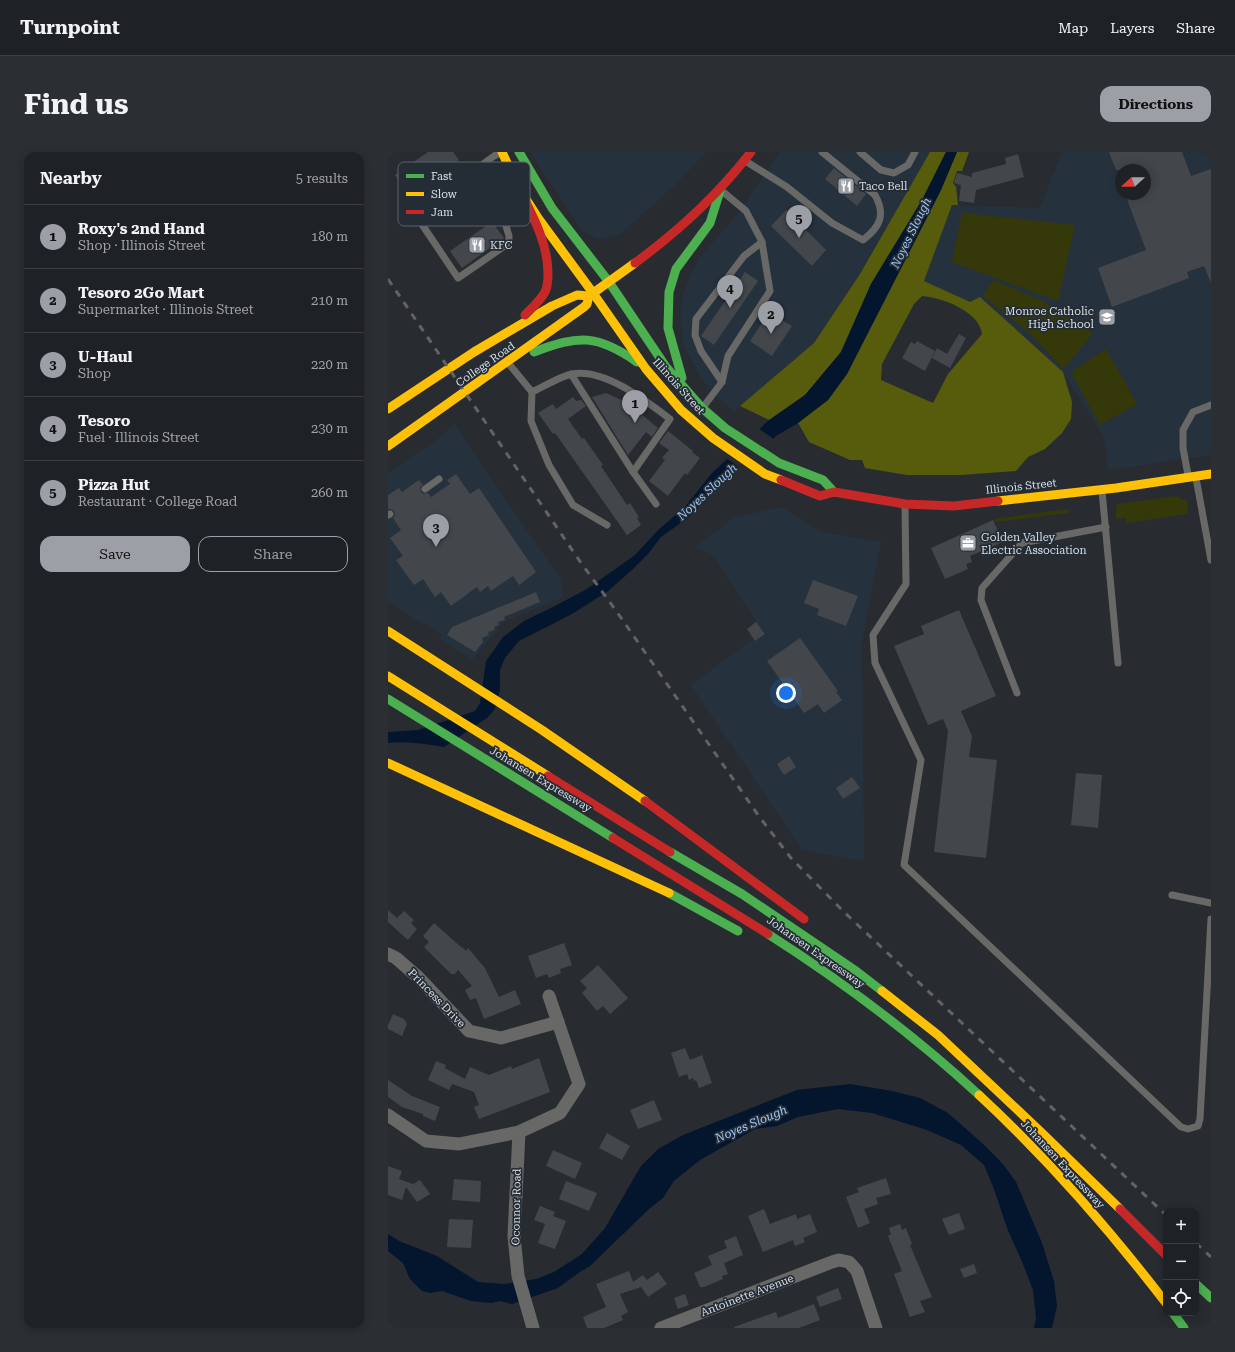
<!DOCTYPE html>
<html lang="en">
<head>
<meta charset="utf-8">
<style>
	:root { --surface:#1e2125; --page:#2b2e32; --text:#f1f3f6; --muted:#a1a3a7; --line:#3c3e42; --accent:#9ca0a6 }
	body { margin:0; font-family:"Roboto Serif",serif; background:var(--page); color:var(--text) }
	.controls { position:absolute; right:12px; bottom:12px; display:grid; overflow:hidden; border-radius:8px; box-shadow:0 2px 10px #0003 }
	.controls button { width:36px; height:36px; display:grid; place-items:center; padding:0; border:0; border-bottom:1px solid var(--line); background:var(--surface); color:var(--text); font:20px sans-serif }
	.compass { position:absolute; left:727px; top:12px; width:36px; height:36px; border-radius:50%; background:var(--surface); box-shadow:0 2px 10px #0003; rotate:249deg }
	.you { position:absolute; left:398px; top:541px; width:14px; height:14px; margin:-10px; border:3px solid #fff; border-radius:50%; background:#1a73e8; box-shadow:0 0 0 6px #1a73e833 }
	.badge { display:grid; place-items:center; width:26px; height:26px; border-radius:50%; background:var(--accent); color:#111; font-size:13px; font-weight:700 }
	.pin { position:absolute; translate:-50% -33px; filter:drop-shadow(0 1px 2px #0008) }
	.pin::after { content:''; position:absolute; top:21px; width:14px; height:12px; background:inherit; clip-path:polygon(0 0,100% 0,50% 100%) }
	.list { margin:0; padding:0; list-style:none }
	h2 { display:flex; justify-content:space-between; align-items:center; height:52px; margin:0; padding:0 16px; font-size:17px }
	h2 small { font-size:13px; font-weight:400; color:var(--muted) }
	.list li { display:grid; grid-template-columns:26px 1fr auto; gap:12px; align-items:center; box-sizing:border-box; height:64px; padding:0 16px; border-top:1px solid var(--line) }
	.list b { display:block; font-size:15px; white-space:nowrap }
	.list p { margin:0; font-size:13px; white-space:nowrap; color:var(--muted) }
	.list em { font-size:13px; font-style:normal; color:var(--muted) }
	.actions { display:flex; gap:8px; padding:12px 16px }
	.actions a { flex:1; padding:9px 0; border:1px solid var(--accent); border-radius:12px; text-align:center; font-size:14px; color:var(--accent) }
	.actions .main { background:var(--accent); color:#111 }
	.icon { flex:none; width:22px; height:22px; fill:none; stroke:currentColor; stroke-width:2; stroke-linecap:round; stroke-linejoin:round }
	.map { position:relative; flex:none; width:823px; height:1176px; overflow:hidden; border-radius:12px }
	header { display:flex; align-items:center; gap:24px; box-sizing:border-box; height:56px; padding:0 20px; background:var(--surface); border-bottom:1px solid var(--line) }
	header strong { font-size:19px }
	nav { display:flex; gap:22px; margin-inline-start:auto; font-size:14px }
	.intro { display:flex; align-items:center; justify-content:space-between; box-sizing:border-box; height:96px; padding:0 24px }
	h1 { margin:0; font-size:28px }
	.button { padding:10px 18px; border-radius:12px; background:var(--accent); color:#111; font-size:14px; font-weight:700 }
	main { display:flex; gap:24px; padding:0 24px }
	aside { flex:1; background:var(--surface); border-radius:12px; box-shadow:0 2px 10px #0003 }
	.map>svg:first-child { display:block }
	.built { fill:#26313e; fill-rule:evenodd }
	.green { fill:#353909 }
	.forest { fill:#565c0c; fill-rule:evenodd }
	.water { fill:#04152e }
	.pier { fill:#282c31 }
	.building { fill:#43474b }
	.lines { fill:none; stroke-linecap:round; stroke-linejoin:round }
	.lane { stroke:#686867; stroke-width:7 }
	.street { stroke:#686867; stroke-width:13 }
	.fast { stroke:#4caf50; stroke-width:9 }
	.slow { stroke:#ffc107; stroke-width:9 }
	.jam { stroke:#c62828; stroke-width:9 }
	.rail { stroke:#626366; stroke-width:3; stroke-dasharray:7 7; stroke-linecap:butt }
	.labels { text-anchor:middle; stroke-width:3.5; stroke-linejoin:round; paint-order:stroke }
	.poi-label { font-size:11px; fill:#dadfe5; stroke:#242c35; text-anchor:start }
	.street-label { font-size:11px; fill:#dadfe5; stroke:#242c35 }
	.water-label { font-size:12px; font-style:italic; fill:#9dc6f6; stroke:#242c35 }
	.key { fill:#242c35; stroke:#5b626a; stroke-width:1 }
	.key-label { font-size:11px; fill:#dadfe5 }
</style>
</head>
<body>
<header>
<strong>Turnpoint</strong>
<nav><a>Map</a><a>Layers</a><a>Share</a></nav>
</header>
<div class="intro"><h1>Find us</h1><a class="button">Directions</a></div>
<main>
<aside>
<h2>Nearby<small>5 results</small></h2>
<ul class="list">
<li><span class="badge">1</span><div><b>Roxy's 2nd Hand</b><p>Shop · Illinois Street</p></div><em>180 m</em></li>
<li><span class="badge">2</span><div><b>Tesoro 2Go Mart</b><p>Supermarket · Illinois Street</p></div><em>210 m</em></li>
<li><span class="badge">3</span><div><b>U-Haul</b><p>Shop</p></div><em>220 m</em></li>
<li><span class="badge">4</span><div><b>Tesoro</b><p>Fuel · Illinois Street</p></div><em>230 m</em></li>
<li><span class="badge">5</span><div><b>Pizza Hut</b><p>Restaurant · College Road</p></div><em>260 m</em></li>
</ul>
<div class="actions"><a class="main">Save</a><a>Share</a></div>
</aside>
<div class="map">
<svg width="823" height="1176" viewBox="0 0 823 1176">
	<rect width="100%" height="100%" fill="#282c31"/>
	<g class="built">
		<path d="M142 0H318L285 35 232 82 213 88 195 80Z"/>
		<path d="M392 0H542L472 122 426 191 346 259 330 246 313 226 296 194 292 169 295 141 312 105 348 64Z"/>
		<path d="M674 0H823V303L720 318 716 285 675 220 592 145 582 150 536 129 564 53 652 56ZM733 18H757V42H733Z"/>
		<path d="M67 271 80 293 173 428 175 445 116 470 84 508 52 487 54 483 0 450V321L51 286Z"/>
		<path d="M393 355 434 380 493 390 474 491 476 709 414 698 303 533 375 480 325 403 307 395 347 365Z"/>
	</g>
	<g class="green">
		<path d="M574 61 687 73 670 149 564 110Z"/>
		<path d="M605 128 650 147 697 173 704 182 676 217 640 180 595 144Z"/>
		<path d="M718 197 749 252 712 273 683 220Z"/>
		<path d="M789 344 794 348H799L800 362 739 371 738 366 728 367V358L729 352Z"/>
		<path d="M680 357 681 361 607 370 606 367Z"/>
	</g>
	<g class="forest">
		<path d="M542 0H558L534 48 483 132 453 200 417 243 385 266 381 268 352 254 426 191 472 122Z"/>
		<path d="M569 0H581L574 19H569L565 31 568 35 570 53H564L536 129 582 150 592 145 675 220 684 250 683 267 674 281 657 297 640 305 628 319 573 323H519L477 316 474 308H462L421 290 410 271 440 248 459 222 553 38ZM534 144C555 146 591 159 594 182L560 222 545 251 493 228 494 212 526 152Z"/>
	</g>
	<g class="water">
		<path d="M558 0H569L553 38 459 222 440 248 410 271 388 284 328 335 301 365 273 385 260 402 244 418 220 439 184 462 131 489 117 506 112 518V537L107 557 99 566 56 595C38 592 19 589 0 591V580L30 578 87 559 92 551 98 509 115 485 136 469 165 455 199 437 247 403 270 378 296 356 324 321 381 268 417 243 453 200 483 132 534 48Z"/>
		<path d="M462 932 504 939 532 946 560 961 593 990 615 1012 628 1030 654 1091 666 1129 669 1154 664 1176H646L648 1166 645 1138 635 1112 619 1076 606 1037 596 1013 573 993 539 978 484 961 450 957 410 965 389 974 367 977 312 1008 286 1029 275 1046 261 1057 202 1114 192 1120 170 1136 124 1152 112 1149 103 1151 83 1149 54 1139 42 1141 34 1139 22 1127 15 1111 0 1099V1082L11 1089 49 1104 90 1130 116 1132 148 1127 166 1120 194 1102 217 1076 253 1014 270 997 295 983 409 938Z"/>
	</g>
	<path class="pier" d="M370 276 387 288 353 317 338 306Z"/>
	<g class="building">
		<path d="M40 0H65L71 8 20 43 7 23Z"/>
		<path d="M721 0H794L803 24 823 17V131L816 114 799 120 801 126 724 155 710 116 758 98 737 42H757V18H728Z"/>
		<path d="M630 2 636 25 588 38 586 51 571 49 573 33 566 31 569 21 584 25V21L618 12 617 6Z"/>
		<path d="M446 16 478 42 469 54 437 27Z"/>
		<path d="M398 58 438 98 424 114 383 74Z"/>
		<path d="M104 70 116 86 74 116 62 99Z"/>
		<path d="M357 120 370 129 326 193 313 184Z"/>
		<path d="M381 160 404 174 384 204 362 189Z"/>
		<path d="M571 182 578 186 562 216 544 206 549 196 559 202Z"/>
		<path d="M529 189 547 199 537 219 514 206 523 190 527 192Z"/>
		<path d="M218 241 240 251 270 276 264 285 258 280 240 303 204 245Z"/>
		<path d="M185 245 188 249 193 248 198 254 180 267 194 287 196 286 215 313 213 314 239 353 242 351 251 365 249 366 253 373 239 383 167 281 165 282 150 261 165 252 168 257Z"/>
		<path d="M280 279 305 299 304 300 312 306 299 323 297 321 280 344 261 329 277 308 274 306 281 298 271 291Z"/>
		<path d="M68 322 82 342 91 336 148 420 131 433 125 424 103 439 100 434 92 440 89 435 63 454 53 440 47 445 35 427 26 433 8 408 15 404 2 386 13 378 5 366 7 363 6 359 3 357H0V343L11 336 14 340 31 328 35 333 32 335 33 340 35 342 40 341 43 345 62 332 59 328Z"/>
		<path d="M605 368 615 390 582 404 584 410 578 412 580 417 557 427 543 396Z"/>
		<path d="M425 428 470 444 458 474 429 463 431 457 416 451Z"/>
		<path d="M148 440 152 450 116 465 117 468 110 470 111 473 106 475 107 478 100 480 101 483 94 486 95 490 87 500 59 483 64 475Z"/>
		<path d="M571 458 608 544 573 559 584 584 581 605 609 608 598 706 546 700 560 579 555 567 540 573 506 494 536 482 533 474Z"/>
		<path d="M368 470 377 482 367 489 359 477Z"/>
		<path d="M412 486 450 539 448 540 454 548 436 561 430 552 416 561 379 509Z"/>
		<path d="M401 604 408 615 396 623 389 612Z"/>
		<path d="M688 621 714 623 710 676 683 673Z"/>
		<path d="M464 625 472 636 455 647 448 636Z"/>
		<path d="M0 758 9 766 16 759 26 768 23 771 29 777 20 788 0 770Z"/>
		<path d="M46 771 74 796V795L78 799 80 796 97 816 111 845 127 838 133 852 96 867 88 846 82 848 77 838 84 834 70 818 67 822H63L36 795 41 790 35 784Z"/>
		<path d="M176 791 184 813 172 817 173 821 161 826 159 822 148 826 140 804Z"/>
		<path d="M210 813 240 846 222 862 215 854 209 859 194 841 199 836 192 829Z"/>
		<path d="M5 862 16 867 19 872 14 884 0 877V873Z"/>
		<path d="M297 896 302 908 314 903 324 931 311 936 308 928 306 929 305 926 301 928 299 922 291 925 283 901Z"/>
		<path d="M151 906 162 940 91 967 86 955 91 953 86 940 64 932 61 938 40 928 48 909 58 913 57 916 77 927 82 915 101 923 123 914 124 917Z"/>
		<path d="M0 928 24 944 52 955 47 969 35 964V962L14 955 0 945Z"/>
		<path d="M266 948 274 968 250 977 242 958Z"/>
		<path d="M219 981 242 994 234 1008 211 996Z"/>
		<path d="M165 998 194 1011 187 1027 158 1014Z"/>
		<path d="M0 1014 14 1019 11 1027 25 1032 32 1028 42 1042 29 1050 18 1035 14 1048 0 1043Z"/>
		<path d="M498 1026 503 1042 488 1046 490 1052 476 1057 482 1071 470 1076 458 1045 471 1040 469 1036Z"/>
		<path d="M66 1027 93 1029 92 1050 64 1048Z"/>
		<path d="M178 1029 209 1041 201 1059 171 1047Z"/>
		<path d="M152 1054 167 1060 165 1064 178 1069 167 1097 150 1091 157 1072 146 1068Z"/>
		<path d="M376 1057 382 1072 408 1062 409 1067 422 1062 429 1080 415 1086 417 1090 407 1094 405 1088 375 1100 360 1064Z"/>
		<path d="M571 1061 577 1077 561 1083 554 1067Z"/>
		<path d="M61 1067 85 1068 83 1096 59 1095Z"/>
		<path d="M512 1072 514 1078 518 1076 524 1092 522 1093 544 1145 532 1149 537 1160 522 1165 506 1122 514 1119 500 1084 503 1082 501 1076Z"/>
		<path d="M348 1084 355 1103 336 1111 340 1122 334 1124 335 1127 316 1135H312L306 1121 324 1113 320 1104 339 1096 336 1089Z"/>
		<path d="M586 1112 589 1121 576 1126 572 1117Z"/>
		<path d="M241 1119 245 1130 255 1123 259 1128 270 1120 279 1132 260 1145 253 1135 232 1142 240 1160 233 1164 235 1168 216 1176H199L195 1165 218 1155 208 1132Z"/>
		<path d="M450 1136 454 1147 432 1155 428 1145Z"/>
		<path d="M297 1142 301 1153 290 1157 286 1146Z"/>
		<path d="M426 1152 432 1168 411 1176H346V1175L388 1160 390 1166Z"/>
	</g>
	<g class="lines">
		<g class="lane">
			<path d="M472 0 493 18 506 21 520 13 527 0"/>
			<path d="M359 10 399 35 444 71 475 88C492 75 498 63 487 43L434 0"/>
			<path d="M98 12 109 44 121 84V91L70 126 27 62 106 4 114 0"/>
			<path d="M121 212 144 240 143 269 161 313 185 353 219 373"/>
			<path d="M334 230 313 199 307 183 308 167 356 104 374 90"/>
			<path d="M144 240C155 235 173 224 184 222 216 216 257 248 282 267L245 320 183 222"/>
			<path d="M316 254 334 230 340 204 382 139 374 90 358 59 334 39"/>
			<path d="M245 320 268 352"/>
			<path d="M800 323 795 296V278L805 260 823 253"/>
			<path d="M808 326 823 408"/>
			<path d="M37 337 51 327"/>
			<path d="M714 339 730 511"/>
			<path d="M517 354 518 432 485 483 487 511 533 608 516 713 793 975 800 977 810 974 812 967 823 767"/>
			<path d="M0 363 2 362"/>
			<path d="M629 541 593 448 594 436 634 391 718 375"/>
			<path d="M784 743 823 751"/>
		</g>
		<g class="street">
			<path d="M0 802 8 806 30 825 81 879 113 886 170 870"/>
			<path d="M0 963 38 989 71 992 131 980 172 961 191 932 161 844"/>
			<path d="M131 980 126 1084 130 1124 145 1176"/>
			<path d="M273 1176 444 1110 451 1108 461 1110 469 1119 488 1176"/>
		</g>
		<g class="fast">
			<path d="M131 0 164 56 221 130"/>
			<path d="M221 130 278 215 314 256 337 276 391 311 435 328 446 340"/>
			<path d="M146 200C191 183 209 182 249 210"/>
			<path d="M294 226 280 176 281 140 288 117 322 71 332 39"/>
			<path d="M0 547 225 686"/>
			<path d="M282 700 354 742 468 819 494 839"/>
			<path d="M281 741 350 779"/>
			<path d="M380 782C455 830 526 883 591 943"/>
			<path d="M808 1132 823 1146"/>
			<path d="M785 1161 796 1176"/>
		</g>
		<g class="slow">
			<path d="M114 0 129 33 150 66 205 141"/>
			<path d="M205 141 258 217 293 258 325 286 377 322 393 328"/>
			<path d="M0 257 86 200 164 154 189 143 201 144"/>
			<path d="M0 294 196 155 199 152 201 144 247 111"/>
			<path d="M610 349 728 336 823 322"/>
			<path d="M0 479 154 578 257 649"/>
			<path d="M0 524 160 624"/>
			<path d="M0 611 281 741"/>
			<path d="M494 839 550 883 655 982 732 1057"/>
			<path d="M591 943C660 1007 721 1077 778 1151"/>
		</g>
		<g class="jam">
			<path d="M129 33C143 61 160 89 160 122 160 128 160 134 157 140 152 149 144 156 137 163"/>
			<path d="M247 111C292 78 329 44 363 0"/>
			<path d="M393 328 432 344 446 340 517 352 566 354 610 349"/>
			<path d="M160 624 282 700"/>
			<path d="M257 649 416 767"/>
			<path d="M225 686 380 782"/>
			<path d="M732 1057 778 1103"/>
		</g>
		<g class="rail">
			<path d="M0 127 191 408 229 460 370 663 403 706 456 760 778 1063"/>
			<path d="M808 1091 823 1105"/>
		</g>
	</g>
	<defs>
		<g id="restaurant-square" transform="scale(0.9)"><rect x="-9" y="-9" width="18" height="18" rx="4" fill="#9ca0a6" stroke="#242c35"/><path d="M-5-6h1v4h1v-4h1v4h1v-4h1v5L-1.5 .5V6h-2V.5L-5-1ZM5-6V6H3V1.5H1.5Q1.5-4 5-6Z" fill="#fff"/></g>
		<g id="school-square" transform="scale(0.9)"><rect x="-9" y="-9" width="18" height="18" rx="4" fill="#9ca0a6" stroke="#242c35"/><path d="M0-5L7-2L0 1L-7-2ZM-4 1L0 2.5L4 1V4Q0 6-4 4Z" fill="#fff"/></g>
		<g id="office-square" transform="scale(0.9)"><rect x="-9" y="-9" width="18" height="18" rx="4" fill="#9ca0a6" stroke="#242c35"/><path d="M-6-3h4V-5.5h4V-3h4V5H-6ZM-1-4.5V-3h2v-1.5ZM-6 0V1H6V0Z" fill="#fff"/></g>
	</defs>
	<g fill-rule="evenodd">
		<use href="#restaurant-square" x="458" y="34"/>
		<use href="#restaurant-square" x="89" y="93"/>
		<use href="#school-square" x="719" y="165"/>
		<use href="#office-square" x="580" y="391"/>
	</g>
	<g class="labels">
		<g class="poi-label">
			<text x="471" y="38">Taco Bell</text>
			<text x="102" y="97">KFC</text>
			<text x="706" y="163" text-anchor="end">Monroe Catholic<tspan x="706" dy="13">High School</tspan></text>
			<text x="593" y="389">Golden Valley<tspan x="593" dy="13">Electric Association</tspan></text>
		</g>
		<g class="street-label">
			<text transform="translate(97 212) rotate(-35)" y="4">College Road</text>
			<text transform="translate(291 234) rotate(48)" y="4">Illinois Street</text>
			<text transform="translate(633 334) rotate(-6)" y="4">Illinois Street</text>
			<text transform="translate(153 627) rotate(31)" y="4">Johansen Expressway</text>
			<text transform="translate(428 800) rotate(35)" y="4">Johansen Expressway</text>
			<text transform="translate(49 846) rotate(46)" y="4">Princess Drive</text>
			<text transform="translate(675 1012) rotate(47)" y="4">Johansen Expressway</text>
			<text transform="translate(128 1055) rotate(-89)" y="4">Oconnor Road</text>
			<text transform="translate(359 1143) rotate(-21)" y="4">Antoinette Avenue</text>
		</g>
		<g class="water-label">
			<text transform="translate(523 81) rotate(-64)" y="4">Noyes Slough</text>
			<text transform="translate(319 340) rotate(-43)" y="4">Noyes Slough</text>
			<text transform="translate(363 972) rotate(-23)" y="4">Noyes Slough</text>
		</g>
	</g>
	<rect x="10" y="10" width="132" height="64" rx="6" class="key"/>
	<rect x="18" y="22" width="18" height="4" fill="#4caf50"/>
	<rect x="18" y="40" width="18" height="4" fill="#ffc107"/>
	<rect x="18" y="58" width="18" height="4" fill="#c62828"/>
	<g class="key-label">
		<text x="43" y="28">Fast</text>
		<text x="43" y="46">Slow</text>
		<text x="43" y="64">Jam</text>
	</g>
</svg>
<div class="controls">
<button>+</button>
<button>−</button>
<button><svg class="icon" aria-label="locate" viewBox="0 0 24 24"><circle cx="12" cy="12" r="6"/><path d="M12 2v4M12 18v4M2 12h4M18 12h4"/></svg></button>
</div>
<svg class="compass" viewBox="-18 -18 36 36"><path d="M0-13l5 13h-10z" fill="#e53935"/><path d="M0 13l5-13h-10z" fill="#a1a3a7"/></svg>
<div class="you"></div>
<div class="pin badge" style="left:247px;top:271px">1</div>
<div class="pin badge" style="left:383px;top:182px">2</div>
<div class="pin badge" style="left:48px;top:395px">3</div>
<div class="pin badge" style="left:342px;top:156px">4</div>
<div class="pin badge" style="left:411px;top:86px">5</div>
</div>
</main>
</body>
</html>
